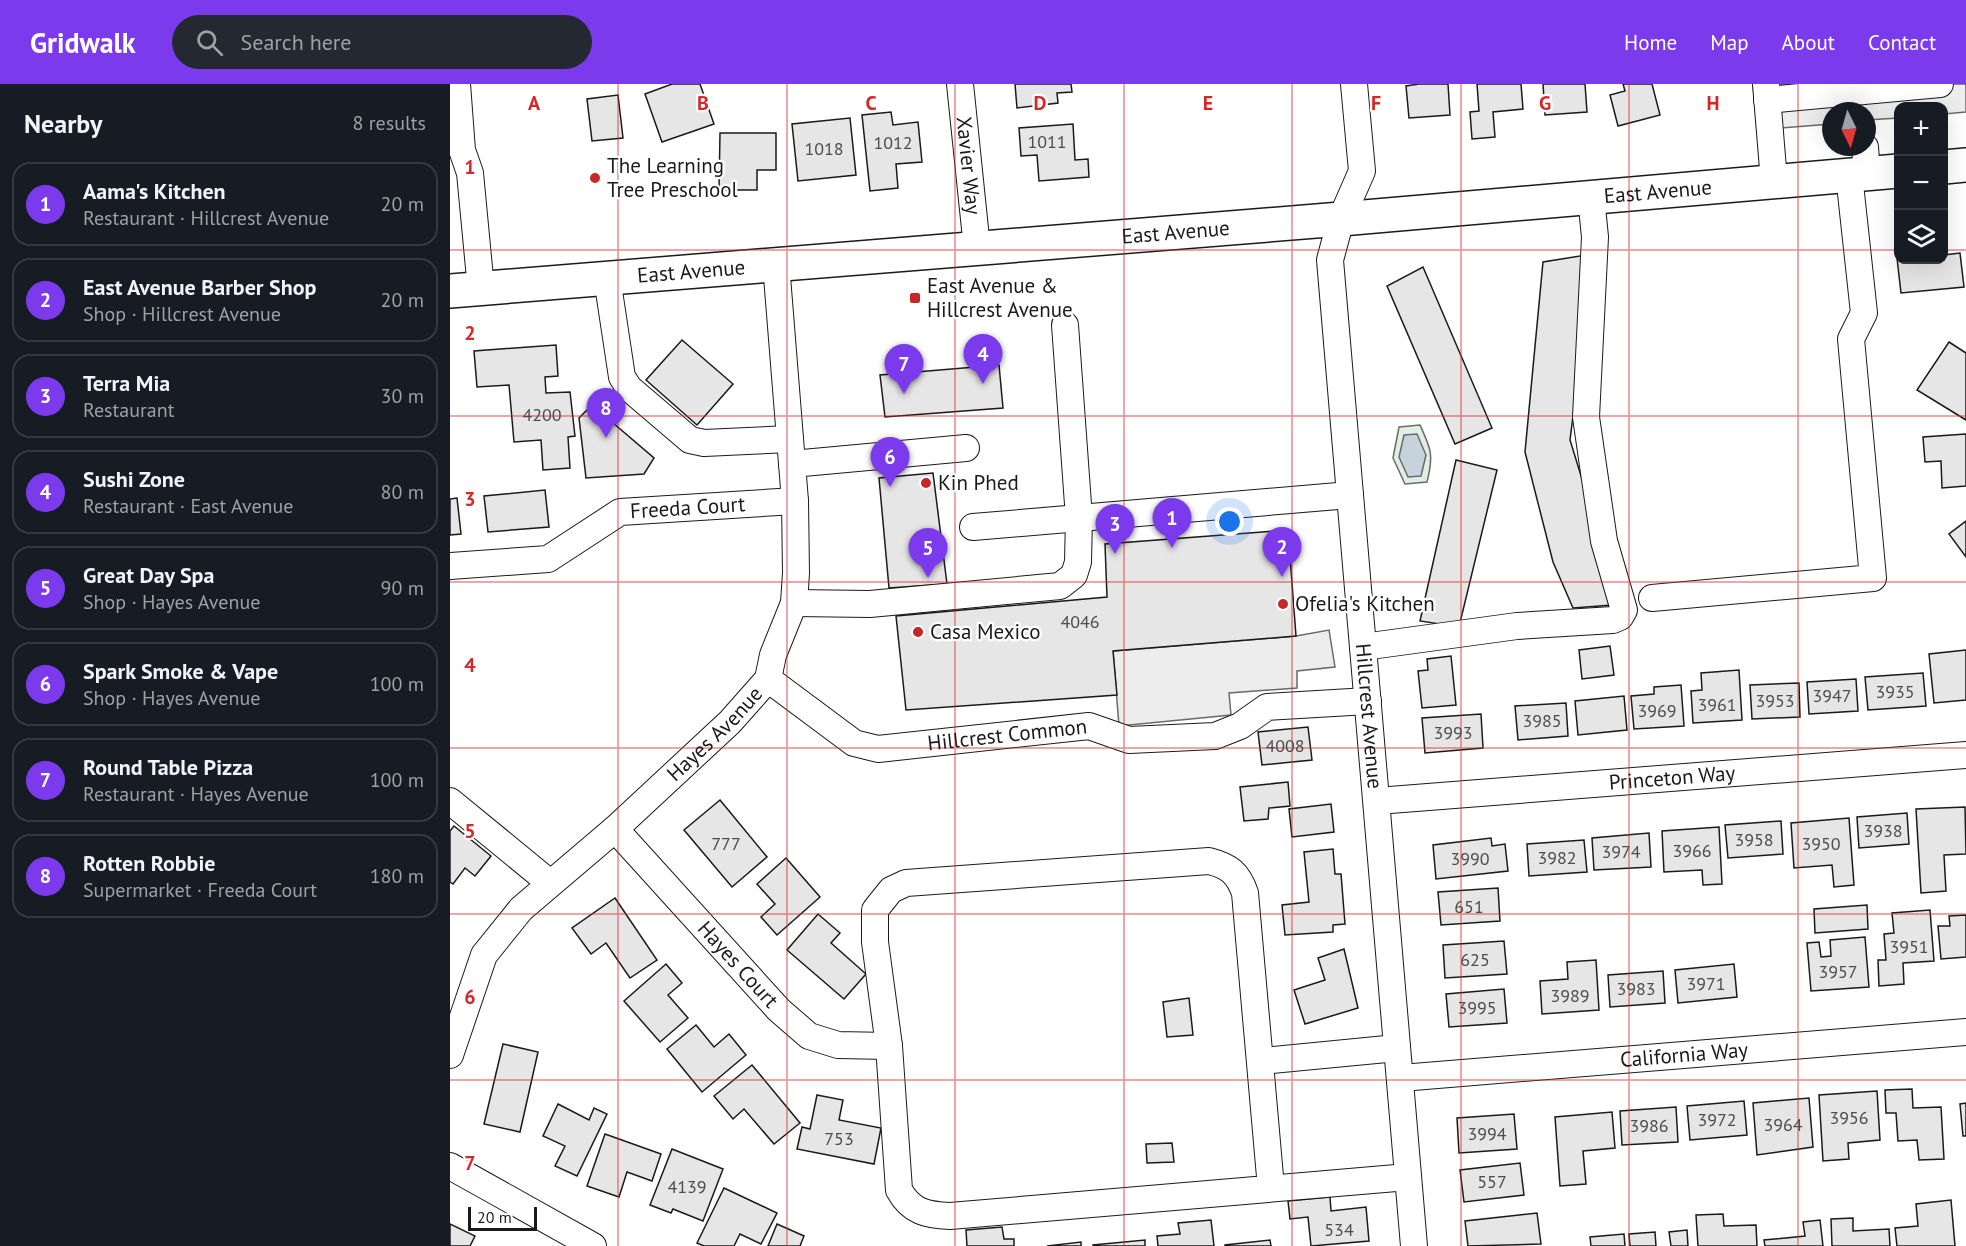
<!DOCTYPE html>
<html lang="en">
<head>
<meta charset="utf-8">
<style>
	:root { --surface:#171b24; --page:#242831; --text:#f1f3f6; --muted:#9ea1a6; --line:#363941; --accent:#7c3aed }
	body { margin:0; font-family:"PT Sans",sans-serif; background:var(--page); color:var(--text) }
	.controls { position:absolute; right:18px; top:18px; display:grid; overflow:hidden; border-radius:12px; box-shadow:0 6px 24px #0002 }
	.controls button { width:54px; height:54px; display:grid; place-items:center; padding:0; border:0; border-bottom:2px solid var(--line); background:var(--surface); color:var(--text); font:30px sans-serif }
	.compass { position:absolute; left:1372px; top:18px; width:54px; height:54px; border-radius:50%; background:var(--surface); box-shadow:0 6px 24px #0002; rotate:175deg }
	.scale { position:absolute; left:18px; bottom:15px; width:69px; box-sizing:border-box; padding-left:6px; border:3px solid #1a1a1a; border-top:0; font-size:16px; line-height:21px; white-space:nowrap; color:#1a1a1a; -webkit-text-stroke:4px #fff; paint-order:stroke }
	.you { position:absolute; left:780px; top:438px; width:21px; height:21px; margin:-15px; border:4px solid #fff; border-radius:50%; background:#1a73e8; box-shadow:0 0 0 9px #1a73e833 }
	.badge { display:grid; place-items:center; width:39px; height:39px; border-radius:50%; background:var(--accent); color:#fff; font-size:20px; font-weight:700 }
	.pin { position:absolute; translate:-50% -50px; filter:drop-shadow(0 2px 3px #0008) }
	.pin::after { content:''; position:absolute; top:32px; width:21px; height:18px; background:inherit; clip-path:polygon(0 0,100% 0,50% 100%) }
	.list { margin:0; padding:0; list-style:none }
	h2 { display:flex; justify-content:space-between; align-items:center; height:78px; margin:0; padding:0 24px; font-size:26px }
	h2 small { font-size:20px; font-weight:400; color:var(--muted) }
	.list li { display:grid; grid-template-columns:39px 1fr auto; gap:18px; align-items:center; box-sizing:border-box; height:84px; margin:0 12px 12px; padding:0 12px; border:2px solid var(--line); border-radius:18px }
	.list b { display:block; font-size:22px; white-space:nowrap }
	.list p { margin:0; font-size:20px; white-space:nowrap; color:var(--muted) }
	.list em { font-size:20px; font-style:normal; color:var(--muted) }
	.icon { flex:none; width:33px; height:33px; fill:none; stroke:currentColor; stroke-width:2; stroke-linecap:round; stroke-linejoin:round }
	.map { position:relative; flex:none; width:1516px; height:1162px; overflow:hidden }
	header { display:flex; align-items:center; gap:36px; box-sizing:border-box; height:84px; padding:0 30px; background:var(--accent); color:#fff }
	header strong { font-size:28px }
	nav { display:flex; gap:33px; margin-inline-start:auto; font-size:21px }
	.search { width:420px; height:54px; background:var(--page); display:flex; align-items:center; gap:15px; box-sizing:border-box; padding:0 21px; border-radius:33px; color:var(--muted); font-size:22px }
	main { display:flex }
	aside { flex:1; background:var(--surface) }
	.map>svg:first-child { display:block }
	.green { fill:#e0efe3; stroke:#6a6a6a; stroke-width:1.5 }
	.parking { fill:#ededed; stroke:#6a6a6a; stroke-width:1.5 }
	.water { fill:#c6d2dc; stroke:#6a6a6a; stroke-width:1.5 }
	.building { fill:#e6e6e6; stroke:#1a1a1a; stroke-width:1.5 }
	.lines { fill:none; stroke-linecap:round; stroke-linejoin:round }
	.minor-casing { stroke:#1a1a1a; stroke-width:28 }
	.major-casing { stroke:#1a1a1a; stroke-width:36 }
	.minor { stroke:#fff; stroke-width:26 }
	.major { stroke:#fff; stroke-width:33 }
	.grid { fill:none; stroke:#d62828; stroke-width:1.5; stroke-opacity:0.55 }
	.poi-dot { fill:#c62828; stroke:#fff; stroke-width:2 }
	.labels { text-anchor:middle; stroke-width:4.5; stroke-linejoin:round; paint-order:stroke }
	.number-label { font-size:18px; fill:#4d4d4d }
	.poi-label { font-size:21px; fill:#1a1a1a; stroke:#fff; text-anchor:start }
	.street-label { font-size:21px; fill:#1a1a1a; stroke:#fff }
	.grid-label { font-size:20px; text-anchor:middle; font-weight:bold; fill:#d62828; stroke:#fff; stroke-width:4.5; stroke-linejoin:round; paint-order:stroke }
</style>
</head>
<body>
<header>
<strong>Gridwalk</strong>
<div class="search"><svg class="icon" aria-label="search" viewBox="0 0 24 24"><circle cx="10" cy="10" r="6"/><path d="M15 15l6 6"/></svg>Search here</div>
<nav><a>Home</a><a>Map</a><a>About</a><a>Contact</a></nav>
</header>
<main>
<aside>
<h2>Nearby<small>8 results</small></h2>
<ul class="list">
<li><span class="badge">1</span><div><b>Aama's Kitchen</b><p>Restaurant · Hillcrest Avenue</p></div><em>20 m</em></li>
<li><span class="badge">2</span><div><b>East Avenue Barber Shop</b><p>Shop · Hillcrest Avenue</p></div><em>20 m</em></li>
<li><span class="badge">3</span><div><b>Terra Mia</b><p>Restaurant</p></div><em>30 m</em></li>
<li><span class="badge">4</span><div><b>Sushi Zone</b><p>Restaurant · East Avenue</p></div><em>80 m</em></li>
<li><span class="badge">5</span><div><b>Great Day Spa</b><p>Shop · Hayes Avenue</p></div><em>90 m</em></li>
<li><span class="badge">6</span><div><b>Spark Smoke &amp; Vape</b><p>Shop · Hayes Avenue</p></div><em>100 m</em></li>
<li><span class="badge">7</span><div><b>Round Table Pizza</b><p>Restaurant · Hayes Avenue</p></div><em>100 m</em></li>
<li><span class="badge">8</span><div><b>Rotten Robbie</b><p>Supermarket · Freeda Court</p></div><em>180 m</em></li>
</ul>
</aside>
<div class="map">
<svg width="1516" height="1162" viewBox="0 0 1516 1162">
	<rect width="100%" height="100%" fill="#fff"/>
	<path class="green" d="M970 341C981 365 984 371 977 398L955 400 943 374 949 343Z"/>
	<g class="parking">
		<path d="M1303 0H1516V28L1494 30V22H1448V34L1417 36V27H1381V40L1307 46Z"/>
		<path d="M879 546 885 583 847 587V604L779 609 781 631 669 642 663 567 846 552Z"/>
	</g>
	<path class="water" d="M967 350 976 371 971 392 958 393 949 373 954 351Z"/>
	<g class="building">
		<path d="M222 0H250L264 40 212 58 195 10Z"/>
		<path d="M565 0H621L622 8 607 9 608 19 567 24Z"/>
		<path d="M969 0H998L1000 31 959 34 956 2Z"/>
		<path d="M1027 0H1071L1073 25 1043 28 1045 53 1022 55 1020 28 1029 27Z"/>
		<path d="M1093 0H1135L1137 28 1095 31Z"/>
		<path d="M1173 0H1202L1210 31 1168 42 1160 11 1175 7Z"/>
		<path d="M168 11 173 54 142 57 137 15Z"/>
		<path d="M441 28 443 41 468 38 472 78 446 80 448 104 420 107 412 31Z"/>
		<path d="M400 34 406 91 348 97 342 40Z"/>
		<path d="M623 40 625 76 638 75 639 93 589 97 587 71 571 72 569 44Z"/>
		<path d="M270 49H326V86H307V106H269Z"/>
		<path d="M1510 169 1514 203 1451 209 1447 174 1494 176V171Z"/>
		<path d="M1136 171 1140 199 1120 356 1167 509 1163 521 1123 524 1103 478 1075 368 1093 178Z"/>
		<path d="M973 183 1042 344 1005 360 937 202Z"/>
		<path d="M232 256 283 300 247 341 196 296Z"/>
		<path d="M1499 258 1516 269V336L1467 306Z"/>
		<path d="M106 261 108 292 95 293 96 309 120 308 125 352 118 353 120 384 93 386 91 356 64 358 59 301 27 303 24 267Z"/>
		<path d="M549 281 553 324 435 333 430 291Z"/>
		<path d="M142 321 204 374 194 390 136 394 129 334Z"/>
		<path d="M1516 350V402L1492 404 1491 377 1475 378 1473 353Z"/>
		<path d="M1006 376 1047 386 1009 543 970 537Z"/>
		<path d="M483 389 497 500 439 504 429 394Z"/>
		<path d="M95 406 99 443 38 448 34 412Z"/>
		<path d="M7 414 11 450 0 451V415Z"/>
		<path d="M1516 437V473L1499 450Z"/>
		<path d="M838 446 846 552 663 567 667 611 456 626 446 532 657 513 655 460Z"/>
		<path d="M1160 562 1164 591 1132 595 1129 566Z"/>
		<path d="M1516 566V616L1484 619 1479 570Z"/>
		<path d="M1001 572 1006 621 972 624 968 587 978 586 977 575Z"/>
		<path d="M1289 586 1292 636 1243 639 1241 607 1252 606 1251 589Z"/>
		<path d="M1473 589 1476 622 1418 626 1415 593Z"/>
		<path d="M1406 595 1408 627 1359 630 1357 598Z"/>
		<path d="M1349 599 1350 633 1302 635 1300 601Z"/>
		<path d="M1231 601 1234 642 1184 645 1181 612 1204 610V603Z"/>
		<path d="M1174 612 1177 646 1128 651 1125 617Z"/>
		<path d="M1116 619 1118 652 1068 656 1065 622Z"/>
		<path d="M1031 630 1033 664 975 669 972 634Z"/>
		<path d="M858 643 862 676 812 681 808 648Z"/>
		<path d="M838 698 840 722 819 724 818 735 794 737 790 703Z"/>
		<path d="M270 716 317 773 282 803 234 746Z"/>
		<path d="M881 720 884 748 842 753 839 725Z"/>
		<path d="M1515 723 1516 770 1494 771 1496 807 1471 809 1466 725Z"/>
		<path d="M1457 729 1459 760 1409 764 1407 733Z"/>
		<path d="M1399 734 1404 801 1384 803 1382 781 1344 784 1341 739Z"/>
		<path d="M1331 737 1333 770 1278 774 1275 741Z"/>
		<path d="M4 742 41 772 25 792 15 784 3 800 0 798V747Z"/>
		<path d="M1269 743 1272 800 1253 801 1252 786 1214 788 1212 747Z"/>
		<path d="M1199 749 1201 783 1144 786 1142 754Z"/>
		<path d="M1041 754 1042 762 1055 760 1058 787 986 795 983 761Z"/>
		<path d="M1134 756 1137 788 1079 792 1077 760Z"/>
		<path d="M883 765 885 790H891L895 840 883 841V848L835 851 832 821 859 818 854 768Z"/>
		<path d="M336 774 370 813 327 851 311 833 325 820 307 800Z"/>
		<path d="M1048 804 1050 837 991 841 988 808Z"/>
		<path d="M165 814 207 876 180 894 156 859 141 870 122 844Z"/>
		<path d="M1417 821 1418 845 1365 849 1364 825Z"/>
		<path d="M1480 826 1484 877 1453 879 1454 900 1429 902 1428 876H1436L1434 850 1444 849 1442 829Z"/>
		<path d="M368 830 390 849 381 859 416 890 394 915 337 866Z"/>
		<path d="M1516 831V873L1491 875 1488 842H1500L1499 832Z"/>
		<path d="M1415 853 1419 903 1361 907 1357 859 1369 858 1371 873 1381 872 1380 856Z"/>
		<path d="M1054 857 1057 890 995 894 993 861Z"/>
		<path d="M894 865 908 924 855 940 844 906 875 896 868 874Z"/>
		<path d="M1146 876 1149 926 1092 930 1090 897 1118 895 1117 878Z"/>
		<path d="M216 880 232 899 218 911 238 934 210 958 174 917Z"/>
		<path d="M1284 880 1287 913 1228 919 1225 886Z"/>
		<path d="M1213 887 1215 919 1160 923 1158 891Z"/>
		<path d="M1054 905 1057 939 999 943 996 910Z"/>
		<path d="M739 914 743 951 717 953 713 918Z"/>
		<path d="M246 941 264 963 279 950 296 971 252 1008 217 965Z"/>
		<path d="M53 960 88 968 70 1048 34 1040Z"/>
		<path d="M302 981 350 1039 324 1060 294 1025 283 1035 264 1012Z"/>
		<path d="M1462 1005 1463 1024 1491 1023 1494 1075 1469 1076 1467 1056 1448 1057 1446 1029H1436L1435 1006Z"/>
		<path d="M1427 1007 1430 1056 1398 1059 1399 1075 1373 1077 1369 1011Z"/>
		<path d="M367 1011 393 1016 389 1036 431 1044 424 1080 347 1065 352 1043 360 1045Z"/>
		<path d="M1359 1014 1363 1063 1307 1071 1303 1019Z"/>
		<path d="M1294 1017 1297 1051 1240 1056 1237 1022Z"/>
		<path d="M1516 1019V1052H1513L1510 1020Z"/>
		<path d="M108 1020 139 1036 144 1024 157 1030 127 1092 105 1082 115 1062 93 1052Z"/>
		<path d="M1226 1023 1228 1058 1172 1061 1170 1027Z"/>
		<path d="M1162 1028 1165 1064 1133 1067 1136 1100 1110 1102 1105 1033Z"/>
		<path d="M1064 1030 1067 1065 1009 1069 1007 1034Z"/>
		<path d="M155 1050 211 1070 202 1097 177 1088 169 1113 137 1102Z"/>
		<path d="M722 1059 724 1078 697 1079 696 1060Z"/>
		<path d="M222 1065 273 1085 253 1137 223 1125 221 1129 200 1121Z"/>
		<path d="M1070 1079 1074 1111 1014 1118 1010 1086Z"/>
		<path d="M274 1104 327 1129 311 1160 290 1150 284 1162H254L247 1159Z"/>
		<path d="M880 1113 881 1127 916 1123 919 1157 861 1162 858 1133 840 1135 838 1117Z"/>
		<path d="M1501 1116 1505 1162H1447L1445 1144 1468 1142 1466 1120Z"/>
		<path d="M1087 1129 1091 1160 1018 1162 1015 1137Z"/>
		<path d="M1273 1130 1274 1142 1306 1141 1307 1162H1248L1246 1131Z"/>
		<path d="M1403 1134V1147L1439 1145 1440 1162H1382L1381 1135Z"/>
		<path d="M761 1136 764 1162H708L707 1152 730 1150 728 1139Z"/>
		<path d="M1370 1136 1373 1162H1315L1314 1156 1355 1152 1353 1138Z"/>
		<path d="M0 1140 25 1152 20 1162H0Z"/>
		<path d="M327 1140 354 1152 350 1162H318Z"/>
		<path d="M552 1143 554 1155H564V1162H517L516 1146Z"/>
		<path d="M1237 1146 1238 1162H1221L1219 1148Z"/>
		<path d="M1205 1148 1206 1162H1180L1179 1150Z"/>
		<path d="M1174 1150 1175 1162H1141L1140 1153Z"/>
		<path d="M695 1156V1162H643V1161Z"/>
		<path d="M820 1156 821 1162H775V1161Z"/>
		<path d="M631 1158V1162H597Z"/>
	</g>
	<g class="lines">
		<g class="minor-casing">
			<g id="minor">
				<path d="M7 0 12 66 20 89 31 205"/>
				<path id="s1" d="M510 0 527 164"/>
				<path id="s2" d="M904 0 912 87 891 135 880 176 964 1162"/>
				<path d="M1316 0 1324 97"/>
				<path d="M1317 16 1490 0"/>
				<path d="M1415 63 1417 90"/>
				<path d="M157 194 172 293 179 304 240 356 254 359 340 355"/>
				<path d="M342 380 516 364"/>
				<path d="M523 443 900 411"/>
				<path id="s3" d="M0 482 98 475 170 428 345 417"/>
				<path d="M1202 514 1423 494 1401 255 1414 229 1399 91"/>
				<path d="M344 519 420 520 610 502 624 491 628 478 629 434 615 241"/>
				<path d="M913 563 1067 542 1163 536 1170 533 1174 526 1154 457 1136 333 1145 153 1141 113"/>
				<path id="s4" d="M318 595 404 659 428 665 639 642 679 656 765 652 790 642 817 623 918 617"/>
				<path d="M0 717 100 799"/>
				<path id="s5" d="M927 717 1516 671"/>
				<path id="s6" d="M165 745 329 926 359 952 388 961 439 962"/>
				<path id="s7" d="M0 971 34 871 71 825 165 745 280 638 318 595 323 571 344 519 346 489 345 417 326 180"/>
				<path d="M812 977 947 964"/>
				<path id="s8" d="M951 994 1516 948"/>
				<path d="M0 1082 143 1162"/>
				<path d="M821 1104 795 809C788 789 779 782 759 777L456 799 441 806 425 826V858L439 962 449 1106C461 1128 477 1131 500 1132L958 1093"/>
			</g>
		</g>
		<g class="major-casing">
			<g id="major">
				<path d="M1494 83 1516 81"/>
				<path id="s9" d="M0 207 891 135 1448 87"/>
			</g>
		</g>
		<use href="#minor" class="minor"/>
		<use href="#major" class="major"/>
	</g>
	<path class="grid" d="M168 0V1162M337 0V1162M505 0V1162M674 0V1162M842 0V1162M1011 0V1162M1179 0V1162M1348 0V1162M0 166H1448M1494 166H1516M0 332H1516M0 498H1516M0 664H1516M0 830H1516M0 996H1516"/>
	<g class="poi-dot">
		<circle cx="145" cy="94" r="6"/>
		<rect x="459" y="208" width="12" height="12" rx="3"/>
		<circle cx="476" cy="399" r="6"/>
		<circle cx="833" cy="520" r="6"/>
		<circle cx="468" cy="548" r="6"/>
	</g>
	<g class="labels">
		<g class="number-label">
			<text x="597" y="64">1011</text>
			<text x="443" y="65">1012</text>
			<text x="374" y="71">1018</text>
			<text x="92" y="337">4200</text>
			<text x="630" y="544">4046</text>
			<text x="1445" y="614">3935</text>
			<text x="1382" y="618">3947</text>
			<text x="1325" y="623">3953</text>
			<text x="1267" y="627">3961</text>
			<text x="1207" y="633">3969</text>
			<text x="1092" y="643">3985</text>
			<text x="1003" y="655">3993</text>
			<text x="835" y="668">4008</text>
			<text x="1433" y="753">3938</text>
			<text x="1304" y="762">3958</text>
			<text x="276" y="766">777</text>
			<text x="1371" y="766">3950</text>
			<text x="1242" y="773">3966</text>
			<text x="1171" y="774">3974</text>
			<text x="1107" y="780">3982</text>
			<text x="1020" y="781">3990</text>
			<text x="1019" y="829">651</text>
			<text x="1459" y="869">3951</text>
			<text x="1025" y="882">625</text>
			<text x="1388" y="894">3957</text>
			<text x="1256" y="906">3971</text>
			<text x="1186" y="911">3983</text>
			<text x="1120" y="918">3989</text>
			<text x="1027" y="930">3995</text>
			<text x="1399" y="1040">3956</text>
			<text x="1267" y="1042">3972</text>
			<text x="1333" y="1047">3964</text>
			<text x="1199" y="1048">3986</text>
			<text x="1037" y="1056">3994</text>
			<text x="389" y="1061">753</text>
			<text x="1042" y="1104">557</text>
			<text x="237" y="1109">4139</text>
			<text x="889" y="1152">534</text>
		</g>
		<g class="poi-label">
			<text x="157" y="89">The Learning<tspan x="157" dy="24">Tree Preschool</tspan></text>
			<text x="477" y="209">East Avenue &amp;<tspan x="477" dy="24">Hillcrest Avenue</tspan></text>
			<text x="488" y="406">Kin Phed</text>
			<text x="845" y="527">Ofelia's Kitchen</text>
			<text x="480" y="555">Casa Mexico</text>
		</g>
		<g class="street-label">
			<text dy="7" stroke="none"><textPath href="#s1" startOffset="82">Xavier Way</textPath></text>
			<text dy="7" stroke="none"><textPath href="#s9" startOffset="1212">East Avenue</textPath></text>
			<text dy="7" stroke="none"><textPath href="#s9" startOffset="728">East Avenue</textPath></text>
			<text dy="7" stroke="none"><textPath href="#s9" startOffset="242">East Avenue</textPath></text>
			<text dy="7" stroke="none"><textPath href="#s3" startOffset="252">Freeda Court</textPath></text>
			<text dy="7" stroke="none"><textPath href="#s2" startOffset="640">Hillcrest Avenue</textPath></text>
			<text dy="7" stroke="none"><textPath href="#s7" startOffset="426">Hayes Avenue</textPath></text>
			<text dy="7" stroke="none"><textPath href="#s4" startOffset="262">Hillcrest Common</textPath></text>
			<text dy="7" stroke="none"><textPath href="#s5" startOffset="296">Princeton Way</textPath></text>
			<text dy="7" stroke="none"><textPath href="#s6" startOffset="183">Hayes Court</textPath></text>
			<text dy="7" stroke="none"><textPath href="#s8" startOffset="284">California Way</textPath></text>
		</g>
	</g>
	<g class="grid-label">
		<text x="84" y="26">A</text>
		<text x="253" y="26">B</text>
		<text x="421" y="26">C</text>
		<text x="590" y="26">D</text>
		<text x="758" y="26">E</text>
		<text x="926" y="26">F</text>
		<text x="1095" y="26">G</text>
		<text x="1263" y="26">H</text>
		<text x="20" y="90">1</text>
		<text x="20" y="256">2</text>
		<text x="20" y="422">3</text>
		<text x="20" y="588">4</text>
		<text x="20" y="754">5</text>
		<text x="20" y="920">6</text>
		<text x="20" y="1086">7</text>
	</g>
</svg>
<div class="controls">
<button>+</button>
<button>−</button>
<button><svg class="icon" aria-label="layers" viewBox="0 0 24 24"><path d="M12 4l9 5-9 5-9-5zM3 14l9 5 9-5"/></svg></button>
</div>
<svg class="compass" viewBox="-18 -18 36 36"><path d="M0-13l5 13h-10z" fill="#e53935"/><path d="M0 13l5-13h-10z" fill="#9ea1a6"/></svg>
<div class="scale">20 m</div>
<div class="you"></div>
<div class="pin badge" style="left:722px;top:464px">1</div>
<div class="pin badge" style="left:832px;top:493px">2</div>
<div class="pin badge" style="left:665px;top:470px">3</div>
<div class="pin badge" style="left:533px;top:300px">4</div>
<div class="pin badge" style="left:478px;top:494px">5</div>
<div class="pin badge" style="left:440px;top:403px">6</div>
<div class="pin badge" style="left:454px;top:310px">7</div>
<div class="pin badge" style="left:156px;top:354px">8</div>
</div>
</main>
</body>
</html>
